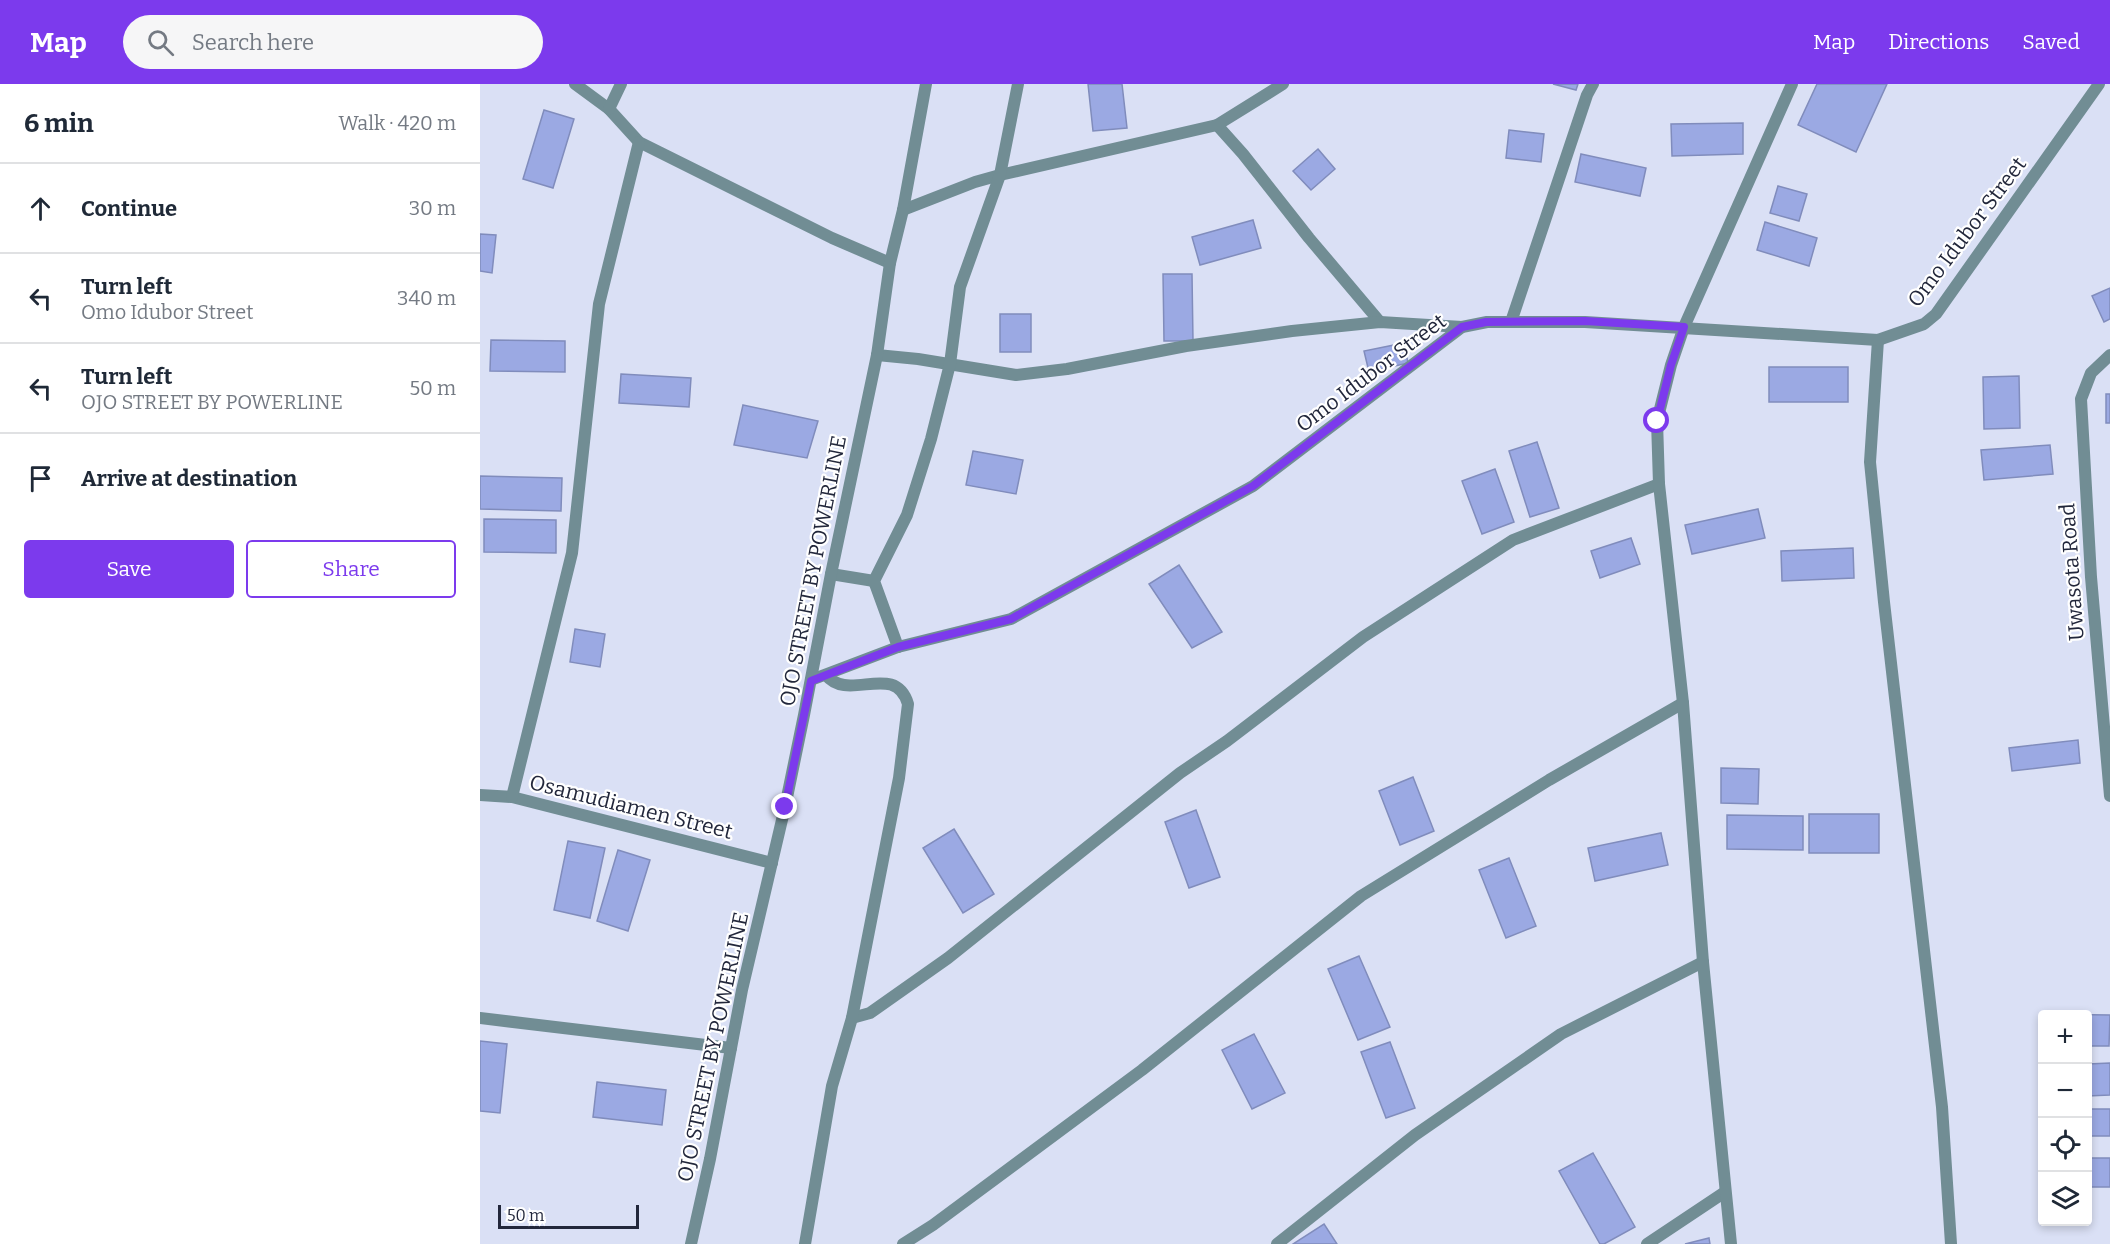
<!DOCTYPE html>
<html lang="en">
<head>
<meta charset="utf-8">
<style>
	:root { --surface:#fff; --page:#f6f6f7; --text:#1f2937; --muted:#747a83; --line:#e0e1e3; --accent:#7c3aed }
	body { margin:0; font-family:Bitter,serif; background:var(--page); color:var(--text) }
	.controls { position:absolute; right:18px; bottom:18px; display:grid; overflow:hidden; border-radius:6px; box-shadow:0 3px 9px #0003 }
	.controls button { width:54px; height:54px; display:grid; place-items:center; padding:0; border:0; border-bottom:2px solid var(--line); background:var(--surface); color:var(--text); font:30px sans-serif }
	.scale { position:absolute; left:18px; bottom:15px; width:141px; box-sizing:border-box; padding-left:6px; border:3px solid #22273b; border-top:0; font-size:16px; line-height:21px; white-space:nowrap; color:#22273b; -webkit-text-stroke:4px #fff; paint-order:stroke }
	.stop { position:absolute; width:18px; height:18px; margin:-14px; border:4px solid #7c3aed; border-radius:50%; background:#fff }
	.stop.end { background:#7c3aed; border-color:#fff; box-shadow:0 2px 6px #0008 }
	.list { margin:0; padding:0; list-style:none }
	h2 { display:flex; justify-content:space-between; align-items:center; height:78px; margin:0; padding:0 24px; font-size:26px }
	h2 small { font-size:20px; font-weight:400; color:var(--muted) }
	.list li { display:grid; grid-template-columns:39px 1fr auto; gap:18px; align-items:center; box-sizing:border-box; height:90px; padding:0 24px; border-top:2px solid var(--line) }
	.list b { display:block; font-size:22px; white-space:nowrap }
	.list p { margin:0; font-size:20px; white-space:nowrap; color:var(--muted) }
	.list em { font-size:20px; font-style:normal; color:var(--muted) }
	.actions { display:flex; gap:12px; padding:18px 24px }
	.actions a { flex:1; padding:14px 0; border:2px solid var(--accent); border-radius:6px; text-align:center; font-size:21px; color:var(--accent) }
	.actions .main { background:var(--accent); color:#fff }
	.icon { flex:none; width:33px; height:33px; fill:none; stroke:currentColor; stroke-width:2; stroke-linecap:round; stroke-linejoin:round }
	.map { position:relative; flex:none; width:1630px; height:1160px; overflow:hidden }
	header { display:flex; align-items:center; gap:36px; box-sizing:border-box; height:84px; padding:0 30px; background:var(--accent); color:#fff }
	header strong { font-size:28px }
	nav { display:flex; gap:33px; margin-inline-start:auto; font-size:21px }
	.search { width:420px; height:54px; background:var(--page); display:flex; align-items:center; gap:15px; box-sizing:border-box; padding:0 21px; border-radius:33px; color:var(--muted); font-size:22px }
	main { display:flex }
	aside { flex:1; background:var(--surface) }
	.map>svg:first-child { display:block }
	.building { fill:#9ba9e3; stroke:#808cbc; stroke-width:1.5 }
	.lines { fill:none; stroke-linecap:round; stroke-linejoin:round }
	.street { stroke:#718d94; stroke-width:12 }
	.route { stroke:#7c3aed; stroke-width:8 }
	.labels { text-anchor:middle; stroke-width:4.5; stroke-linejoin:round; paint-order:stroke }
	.street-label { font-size:21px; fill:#22273b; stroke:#fff }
</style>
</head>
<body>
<header>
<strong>Map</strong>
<div class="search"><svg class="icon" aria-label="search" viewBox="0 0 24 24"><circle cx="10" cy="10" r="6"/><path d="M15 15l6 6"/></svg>Search here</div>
<nav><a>Map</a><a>Directions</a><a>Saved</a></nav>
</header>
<main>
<aside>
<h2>6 min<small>Walk · 420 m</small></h2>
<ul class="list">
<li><svg class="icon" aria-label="ahead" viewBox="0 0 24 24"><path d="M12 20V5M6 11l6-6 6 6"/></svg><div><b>Continue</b></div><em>30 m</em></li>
<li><svg class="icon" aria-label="left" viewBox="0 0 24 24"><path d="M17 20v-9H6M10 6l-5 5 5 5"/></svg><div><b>Turn left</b><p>Omo Idubor Street</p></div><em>340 m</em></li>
<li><svg class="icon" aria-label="left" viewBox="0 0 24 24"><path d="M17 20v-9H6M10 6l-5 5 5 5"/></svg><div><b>Turn left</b><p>OJO STREET BY POWERLINE</p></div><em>50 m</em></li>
<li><svg class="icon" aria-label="arrive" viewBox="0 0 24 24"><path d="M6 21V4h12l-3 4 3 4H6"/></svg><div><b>Arrive at destination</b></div></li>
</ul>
<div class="actions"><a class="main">Save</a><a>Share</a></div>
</aside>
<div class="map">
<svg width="1630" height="1160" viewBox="0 0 1630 1160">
	<rect width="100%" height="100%" fill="#dae0f5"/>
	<g class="building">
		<path d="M608 0H642L647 44 613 47Z"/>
		<path d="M1073 0H1098L1096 6Z"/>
		<path d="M1337 0H1407L1376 68 1318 41Z"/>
		<path d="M64 26 94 35 73 104 43 95Z"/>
		<path d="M1263 39V70L1192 72 1191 40Z"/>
		<path d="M1029 46 1064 50 1061 78 1026 74Z"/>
		<path d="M838 65 855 85 831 106 813 87Z"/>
		<path d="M1101 70 1166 84 1160 112 1095 98Z"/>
		<path d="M1298 102 1327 110 1319 137 1290 129Z"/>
		<path d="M773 136 781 164 720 181 712 153Z"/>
		<path d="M1285 138 1337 154 1329 182 1277 166Z"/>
		<path d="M0 150 16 151 12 189 0 187Z"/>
		<path d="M683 190H712L713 257H684Z"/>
		<path d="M1630 204V235L1624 238 1612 212Z"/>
		<rect x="520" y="230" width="31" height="38"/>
		<path d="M11 256 85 257V288L10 287Z"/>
		<path d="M924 259 928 279 889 288 884 267Z"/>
		<rect x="1289" y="283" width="79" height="35"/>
		<path d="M141 290 211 294 209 323 139 319Z"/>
		<path d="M1539 292 1540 344 1504 345 1503 293Z"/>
		<rect x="1626" y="310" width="4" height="29"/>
		<path d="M263 321 338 337 327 374 254 361Z"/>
		<path d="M1057 358 1079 424 1050 433 1029 367Z"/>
		<path d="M1570 361 1573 390 1504 396 1501 366Z"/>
		<path d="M493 367 543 376 536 410 486 401Z"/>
		<path d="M1015 385 1034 438 1002 450 982 397Z"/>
		<path d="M0 392 82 394 81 427 0 425Z"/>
		<path d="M1278 425 1285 454 1212 470 1205 441Z"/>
		<path d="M4 435 76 436V469L4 468Z"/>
		<path d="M1151 454 1160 480 1120 494 1111 467Z"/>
		<path d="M1373 464 1374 494 1302 497 1301 467Z"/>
		<path d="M699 481 742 548 712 564 669 500Z"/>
		<path d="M95 545 125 550 120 583 90 578Z"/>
		<path d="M1598 656 1600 679 1532 687 1529 664Z"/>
		<path d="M1241 684 1279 685 1278 720 1241 719Z"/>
		<path d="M933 693 954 747 920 761 899 707Z"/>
		<path d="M716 726 740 793 709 804 685 738Z"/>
		<rect x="1329" y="730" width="70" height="39"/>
		<path d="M1247 731 1323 732V766L1247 765Z"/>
		<path d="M474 745 514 810 483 829 443 764Z"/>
		<path d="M1181 749 1188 781 1115 797 1108 764Z"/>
		<path d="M88 757 125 764 110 834 74 826Z"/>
		<path d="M138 766 170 776 148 847 117 837Z"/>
		<path d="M1029 774 1056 842 1026 854 999 786Z"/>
		<path d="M879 872 910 943 878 956 848 885Z"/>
		<path d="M1561 930 1630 931 1629 962H1608V930H1562V961H1560Z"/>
		<path d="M774 950 805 1009 772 1025 742 966Z"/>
		<path d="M0 957 27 960 20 1029 0 1027Z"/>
		<path d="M910 958 935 1024 906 1034 881 968Z"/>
		<path d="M1630 979V1011L1608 1012V980Z"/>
		<path d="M117 998 186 1006 182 1041 113 1033Z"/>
		<rect x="1608" y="1025" width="22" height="27"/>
		<path d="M1113 1069 1155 1143 1124 1160H1120L1079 1087Z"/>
		<rect x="1608" y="1074" width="22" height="29"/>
		<path d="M844 1140 857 1160H813Z"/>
		<path d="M1229 1154 1230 1160H1205Z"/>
	</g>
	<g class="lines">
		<g class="street">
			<path d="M95 0 129 25 159 58 352 154 410 179"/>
			<path d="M129 25 141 0"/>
			<path d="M737 41 763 70 829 154 900 238"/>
			<path d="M423 126 495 98 520 91 737 41 803 0"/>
			<path d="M1031 238 1107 11 1113 0"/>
			<path d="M1398 256 1390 378 1404 518 1462 1023 1471 1160"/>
			<path d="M397 271 438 275 536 291 587 285 706 262 812 247 900 238 982 243"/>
			<path d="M1630 271 1611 289 1601 315 1611 493 1630 712"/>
			<path d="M351 490 394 497"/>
			<path d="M418 563 394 497 427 431 451 355 470 280 480 203 520 91 538 0"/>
			<path d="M331 596 418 563 531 535 773 402 982 243 1007 238H1105L1398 256 1444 240 1456 230 1619 0"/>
			<path d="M0 711 32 713 292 779"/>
			<path d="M32 713 92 469 119 220 159 58"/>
			<path d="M0 934 251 964"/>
			<path d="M372 934 390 929 468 874 700 689 747 657 883 553 1033 456 1179 400"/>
			<path d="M211 1160 230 1075 262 906 305 723 324 631 351 490 397 271 410 179 423 126 446 0"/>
			<path d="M325 1160 352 1002 372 934 419 694 428 620C415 577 368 619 346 591"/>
			<path d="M423 1160 453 1141 662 986 881 812 1069 696 1203 619"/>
			<path d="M797 1160 935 1051 1081 950 1223 878"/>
			<path d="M1167 1160 1245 1108"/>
			<path d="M1251 1160 1223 878 1203 619 1179 400 1177 337 1191 281 1204 243 1312 0"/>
		</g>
	</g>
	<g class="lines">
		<path class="route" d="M305 723 331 597 418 563 531 535 773 402 982 243 1006 238 1105 237 1204 243 1191 281 1177 337"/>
	</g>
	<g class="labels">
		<g class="street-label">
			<text transform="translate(1487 148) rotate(-53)" y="7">Omo Idubor Street</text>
			<text transform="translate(891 289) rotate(-37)" y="7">Omo Idubor Street</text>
			<text transform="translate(333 487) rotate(-79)" y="7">OJO STREET BY POWERLINE</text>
			<text transform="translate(1592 488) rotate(-94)" y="7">Uwasota Road</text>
			<text transform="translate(151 723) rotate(14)" y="7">Osamudiamen Street</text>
			<text transform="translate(233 963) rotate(-78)" y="7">OJO STREET BY POWERLINE</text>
		</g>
	</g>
</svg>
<div class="controls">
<button>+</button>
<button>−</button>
<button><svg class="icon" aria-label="locate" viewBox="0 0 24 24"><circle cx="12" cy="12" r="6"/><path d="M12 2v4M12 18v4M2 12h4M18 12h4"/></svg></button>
<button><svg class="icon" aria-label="layers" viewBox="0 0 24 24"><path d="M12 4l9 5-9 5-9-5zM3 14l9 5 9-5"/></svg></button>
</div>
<div class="scale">50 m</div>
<div class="stop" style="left:1177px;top:337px"></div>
<div class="stop end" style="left:305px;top:723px"></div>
</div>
</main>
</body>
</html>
